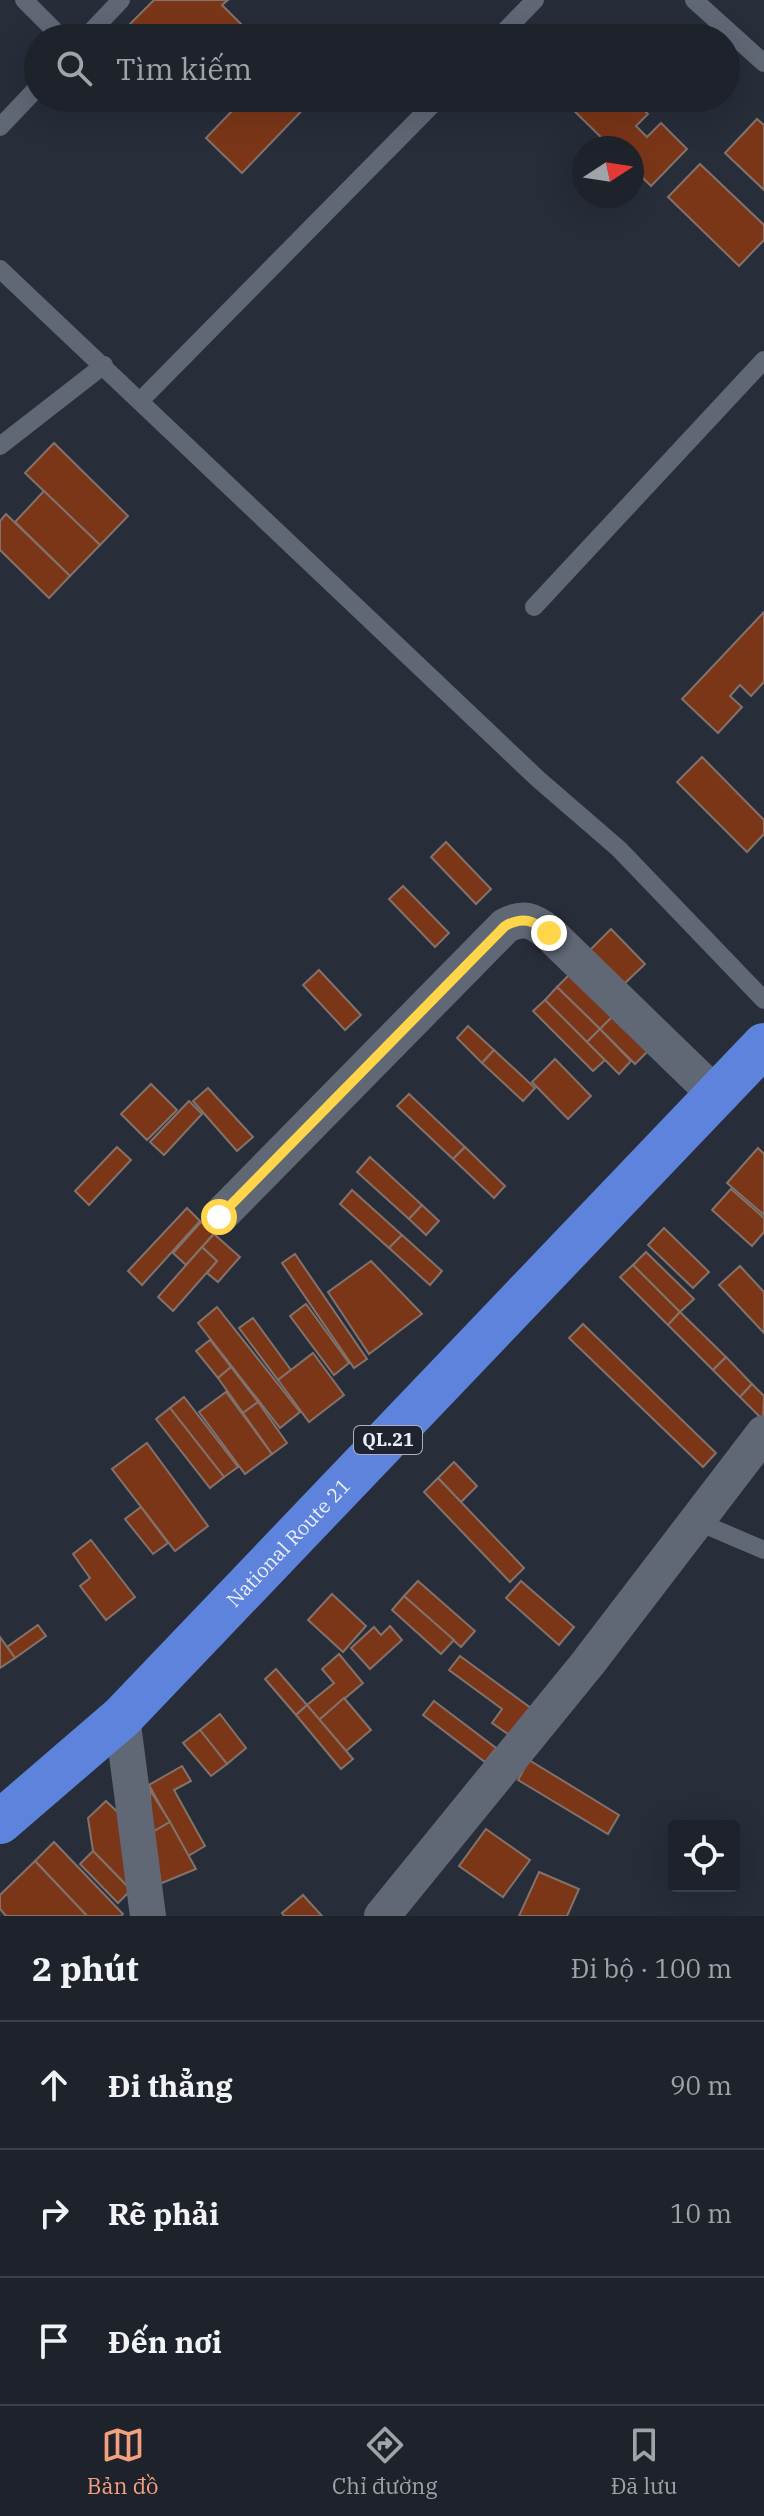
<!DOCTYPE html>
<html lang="vi">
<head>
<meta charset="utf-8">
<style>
	:root { --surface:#1d222b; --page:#252a33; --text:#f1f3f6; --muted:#a0a4a9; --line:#3b3f47; --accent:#f2a080 }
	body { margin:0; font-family:"IBM Plex Serif",serif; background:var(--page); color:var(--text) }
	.controls { position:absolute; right:24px; bottom:24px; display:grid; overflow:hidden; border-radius:8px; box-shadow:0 8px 32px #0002 }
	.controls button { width:72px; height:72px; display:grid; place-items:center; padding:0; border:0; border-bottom:2px solid var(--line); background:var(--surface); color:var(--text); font:40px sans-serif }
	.compass { position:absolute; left:572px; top:136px; width:72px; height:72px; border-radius:50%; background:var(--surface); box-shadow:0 8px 32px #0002; rotate:78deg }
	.stop { position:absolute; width:24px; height:24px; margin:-18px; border:6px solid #ffd54a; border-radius:50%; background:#fff }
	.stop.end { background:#ffd54a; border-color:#fff; box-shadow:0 2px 8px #0008 }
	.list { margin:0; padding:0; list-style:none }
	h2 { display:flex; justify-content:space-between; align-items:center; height:104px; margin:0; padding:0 32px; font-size:34px }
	h2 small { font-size:26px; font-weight:400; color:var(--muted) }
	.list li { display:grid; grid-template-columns:52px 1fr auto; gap:24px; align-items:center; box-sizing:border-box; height:128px; padding:0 32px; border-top:2px solid var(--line) }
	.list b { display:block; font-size:30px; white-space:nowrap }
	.list em { font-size:26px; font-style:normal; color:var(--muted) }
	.icon { flex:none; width:44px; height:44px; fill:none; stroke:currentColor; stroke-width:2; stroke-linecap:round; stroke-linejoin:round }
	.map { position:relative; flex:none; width:764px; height:1916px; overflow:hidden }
	.search { position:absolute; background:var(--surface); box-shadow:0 8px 32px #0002; left:24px; right:24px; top:24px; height:88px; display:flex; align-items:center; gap:20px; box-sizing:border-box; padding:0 28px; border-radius:44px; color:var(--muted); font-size:30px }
	.sheet { height:488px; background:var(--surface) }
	nav { display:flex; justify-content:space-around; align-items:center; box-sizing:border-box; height:112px; border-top:2px solid var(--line); background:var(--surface); font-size:22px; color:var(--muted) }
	nav a { display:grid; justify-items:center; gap:4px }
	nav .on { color:var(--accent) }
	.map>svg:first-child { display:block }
	.building { fill:#7b3618; stroke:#83726c; stroke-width:2 }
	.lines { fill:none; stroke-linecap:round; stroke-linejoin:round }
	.service { stroke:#606775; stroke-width:18 }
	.minor { stroke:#606775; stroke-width:36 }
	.trunk { stroke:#5e83dc; stroke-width:44 }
	.route { stroke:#ffd54a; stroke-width:10 }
	.labels { text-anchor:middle; stroke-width:6; stroke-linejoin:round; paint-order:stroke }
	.shield { fill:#1e232f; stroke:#adb1bb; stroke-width:2 }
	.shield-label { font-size:18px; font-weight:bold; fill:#eaeef7 }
	.street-label { font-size:20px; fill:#eaeef7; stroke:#1e232f }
</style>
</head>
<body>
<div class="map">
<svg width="764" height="1916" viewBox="0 0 764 1916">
	<rect width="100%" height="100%" fill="#272d39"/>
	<g class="building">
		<path d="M154 0H228L222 5 255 38H124L120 34Z"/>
		<path d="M219 98H314L242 173 206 138 232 111Z"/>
		<path d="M561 98H631L648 114 636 126 647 137 661 123 687 149 651 186 632 167V148H612Z"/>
		<path d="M757 119 764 125V190L725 153Z"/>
		<path d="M700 164 764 225V240L739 266 668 197Z"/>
		<path d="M54 443 128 516 100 545 25 473Z"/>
		<path d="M44 491 100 545 70 576 15 522Z"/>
		<path d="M6 514 70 576 49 598 0 550V521Z"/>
		<path d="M764 612V682L751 696 740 685 730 696 742 707 718 733 682 699Z"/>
		<path d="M702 757 764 820V834L747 852 677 782Z"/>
		<path d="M446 842 491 889 476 904 431 857Z"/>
		<path d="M403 886 449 933 435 947 389 899Z"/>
		<path d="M611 929 645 964 624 984 590 950Z"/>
		<path d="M319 970 361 1015 345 1030 303 985Z"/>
		<path d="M572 972 615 1014 600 1029 557 987Z"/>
		<path d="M557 987 600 1029 587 1042 545 1000Z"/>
		<path d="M545 1000 605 1060 593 1071 533 1011Z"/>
		<path d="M615 1014 650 1049 635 1064 600 1029Z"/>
		<path d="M468 1026 494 1050 482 1063 457 1038Z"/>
		<path d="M600 1029 631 1061 619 1074 587 1042Z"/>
		<path d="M494 1050 535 1088 523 1101 482 1063Z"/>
		<path d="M555 1059 591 1096 568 1119 532 1082Z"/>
		<path d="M151 1084 177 1110 147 1140 121 1114Z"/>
		<path d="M208 1088 253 1137 237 1151 193 1101Z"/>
		<path d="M409 1094 465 1147 453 1159 397 1106Z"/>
		<path d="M189 1101 202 1114 164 1155 150 1142Z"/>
		<path d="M117 1147 131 1160 89 1205 75 1191Z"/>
		<path d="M465 1147 505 1186 494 1198 453 1159Z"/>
		<path d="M758 1148 764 1154V1215L727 1183Z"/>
		<path d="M370 1157 422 1205 409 1219 357 1172Z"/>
		<path d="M731 1189 764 1218V1232L752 1246 712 1210Z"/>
		<path d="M352 1190 402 1235 389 1248 340 1204Z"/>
		<path d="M422 1205 439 1221 426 1235 409 1219Z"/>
		<path d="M187 1208 200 1221 142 1285 128 1271Z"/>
		<path d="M201 1222 214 1234 186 1265 173 1253Z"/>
		<path d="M664 1228 709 1272 693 1288 648 1245Z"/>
		<path d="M214 1234 240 1257 218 1282 207 1273 217 1261 202 1247Z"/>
		<path d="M402 1235 442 1271 430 1285 389 1248Z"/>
		<path d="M202 1247 217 1261 173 1311 158 1297Z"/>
		<path d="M646 1252 694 1299 680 1312 633 1265Z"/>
		<path d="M295 1254 367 1359 354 1368 282 1263Z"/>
		<path d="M371 1261 422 1314 369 1354 328 1292Z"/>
		<path d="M633 1265 680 1312 668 1325 620 1277Z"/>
		<path d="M740 1266 764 1292V1333L719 1285Z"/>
		<path d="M306 1304 349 1363 334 1375 290 1316Z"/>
		<path d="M217 1307 300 1412 280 1428 198 1323Z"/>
		<path d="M680 1312 726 1357 713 1370 668 1325Z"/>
		<path d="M253 1318 291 1370 278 1380 239 1328Z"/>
		<path d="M583 1324 716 1453 703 1467 569 1338Z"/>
		<path d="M210 1340 231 1367 218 1378 196 1351Z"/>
		<path d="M313 1353 344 1395 309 1422 278 1380Z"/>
		<path d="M726 1357 752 1384 740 1397 713 1370Z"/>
		<path d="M231 1367 258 1402 243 1413 218 1378Z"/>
		<path d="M752 1384 764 1396 763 1420 740 1397Z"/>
		<path d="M226 1392 272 1454 245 1474 199 1412Z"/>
		<path d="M184 1397 238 1467 224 1477 170 1408Z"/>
		<path d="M258 1402 287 1443 272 1454 243 1413Z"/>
		<path d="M170 1408 224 1477 210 1488 156 1419Z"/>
		<path d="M147 1443 208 1526 175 1551 112 1469Z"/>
		<path d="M454 1462 477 1486 461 1502 438 1478Z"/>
		<path d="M438 1478 524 1568 510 1582 424 1492Z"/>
		<path d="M141 1507 168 1543 153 1554 125 1519Z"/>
		<path d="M91 1540 135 1597 106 1620 80 1586 90 1578 73 1554Z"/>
		<path d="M418 1581 475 1631 461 1647 404 1596Z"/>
		<path d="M521 1581 574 1627 559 1645 506 1598Z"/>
		<path d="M332 1594 366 1626 343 1652 308 1620Z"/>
		<path d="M404 1596 454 1640 441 1654 392 1610Z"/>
		<path d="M38 1625 46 1636 15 1658 7 1647Z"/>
		<path d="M390 1626 402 1640 370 1669 351 1648 374 1627 381 1635Z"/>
		<path d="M0 1637 15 1658 0 1668Z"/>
		<path d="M339 1654 363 1683 319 1720 307 1705 334 1683 322 1669Z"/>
		<path d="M460 1656 535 1711 515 1739 492 1723 502 1709 449 1670Z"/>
		<path d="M276 1669 307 1705 296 1715 265 1679Z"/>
		<path d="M344 1698 371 1730 346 1751 319 1720Z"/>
		<path d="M434 1701 496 1748 485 1762 423 1715Z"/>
		<path d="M307 1705 353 1759 341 1769 296 1715Z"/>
		<path d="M220 1714 246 1748 227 1764 200 1730Z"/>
		<path d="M200 1730 227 1764 211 1776 183 1743Z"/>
		<path d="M529 1760 619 1815 608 1834 518 1780Z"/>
		<path d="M182 1766 191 1781 174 1790 205 1846 188 1856 149 1785Z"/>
		<path d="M150 1790 170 1822 151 1833Z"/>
		<path d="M106 1801 126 1820 131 1890 93 1851 88 1818Z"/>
		<path d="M170 1822 196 1869 157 1885 151 1833Z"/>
		<path d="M486 1829 530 1860 503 1897 459 1866Z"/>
		<path d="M54 1842 123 1914 121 1916H87L35 1861Z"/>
		<path d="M93 1851 131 1890 118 1903 80 1864Z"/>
		<path d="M35 1861 87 1916H6L0 1909V1895Z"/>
		<path d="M539 1872 579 1889 567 1916H519Z"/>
		<path d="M303 1895 322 1916H284L282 1913Z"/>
	</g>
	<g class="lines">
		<g class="service">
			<path d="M24 0 62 38"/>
			<path d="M694 0 764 63"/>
			<path d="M85 38 121 0"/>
			<path d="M498 38 535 0"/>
			<path d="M0 127 38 87"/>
			<path d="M0 269 538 779 619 849 764 1000"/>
			<path d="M140 401 439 98"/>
			<path d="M0 446 104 365"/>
			<path d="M534 607 764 360"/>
			<path d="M696 1521 764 1550"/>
		</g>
		<g class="minor">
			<path d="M219 1217 505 926C523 916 533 920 549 933L717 1096"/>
			<path d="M122 1717 148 1916"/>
			<path d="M382 1916 588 1663 764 1433"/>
		</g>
		<path class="trunk" id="s1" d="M0 1822 122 1717 764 1045"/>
	</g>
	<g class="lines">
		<path class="route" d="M219 1217 505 926C523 916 533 920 549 933"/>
	</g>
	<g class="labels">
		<rect class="shield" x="354" y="1426" width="68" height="28" rx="6"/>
		<g class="shield-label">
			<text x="388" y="1446">QL.21</text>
		</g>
		<g class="street-label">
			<text dy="7" stroke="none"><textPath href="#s1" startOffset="402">National Route 21</textPath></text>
		</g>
	</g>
</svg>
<div class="controls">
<button><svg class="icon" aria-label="locate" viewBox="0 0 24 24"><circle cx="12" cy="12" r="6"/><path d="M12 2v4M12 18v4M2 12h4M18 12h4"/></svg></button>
</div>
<svg class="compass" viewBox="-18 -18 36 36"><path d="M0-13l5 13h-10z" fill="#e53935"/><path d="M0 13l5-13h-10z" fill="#a0a4a9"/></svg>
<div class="stop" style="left:219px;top:1217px"></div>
<div class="stop end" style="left:549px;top:933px"></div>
<div class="search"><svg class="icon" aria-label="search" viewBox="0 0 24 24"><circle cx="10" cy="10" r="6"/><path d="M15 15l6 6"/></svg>Tìm kiếm</div>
</div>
<section class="sheet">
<h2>2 phút<small>Đi bộ · 100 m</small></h2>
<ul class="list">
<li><svg class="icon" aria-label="ahead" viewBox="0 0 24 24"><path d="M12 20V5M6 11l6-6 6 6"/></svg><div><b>Đi thẳng</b></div><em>90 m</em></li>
<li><svg class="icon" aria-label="right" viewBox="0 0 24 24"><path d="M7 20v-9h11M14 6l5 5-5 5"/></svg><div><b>Rẽ phải</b></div><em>10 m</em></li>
<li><svg class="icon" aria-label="arrive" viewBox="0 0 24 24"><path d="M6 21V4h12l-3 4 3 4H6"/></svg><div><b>Đến nơi</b></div></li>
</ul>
</section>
<nav>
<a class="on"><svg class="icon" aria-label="map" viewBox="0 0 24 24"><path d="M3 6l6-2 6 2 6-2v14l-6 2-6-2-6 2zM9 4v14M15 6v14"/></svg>Bản đồ</a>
<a><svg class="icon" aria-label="directions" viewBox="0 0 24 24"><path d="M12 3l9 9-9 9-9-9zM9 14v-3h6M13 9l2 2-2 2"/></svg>Chỉ đường</a>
<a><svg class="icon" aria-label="saved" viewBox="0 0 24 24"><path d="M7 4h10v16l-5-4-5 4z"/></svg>Đã lưu</a>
</nav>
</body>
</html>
